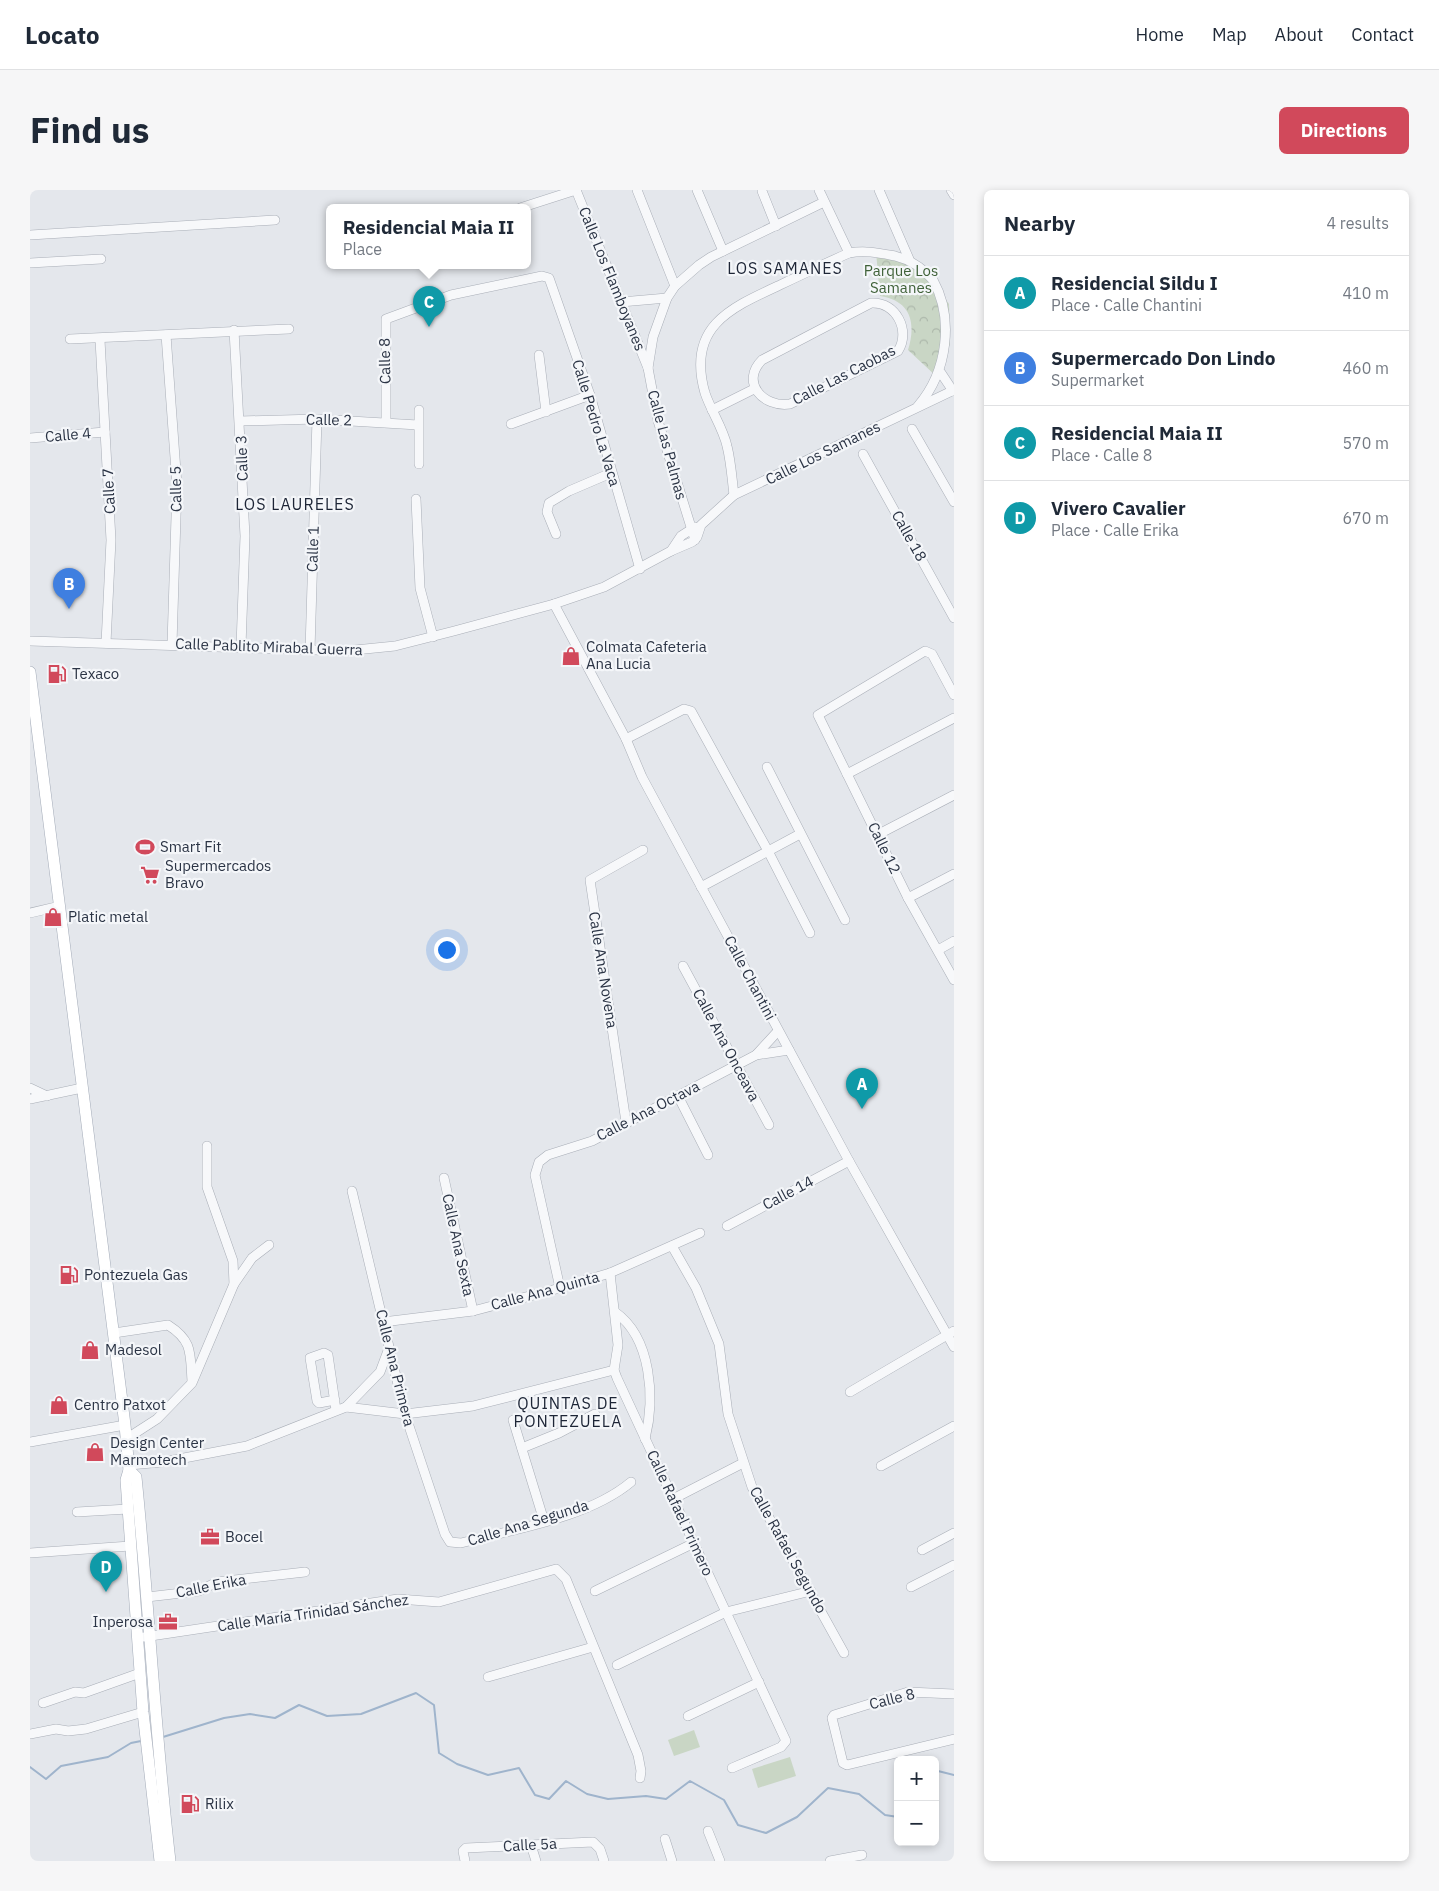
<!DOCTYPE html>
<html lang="en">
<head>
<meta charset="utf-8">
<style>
	:root { --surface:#fff; --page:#f6f6f7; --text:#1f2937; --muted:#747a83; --line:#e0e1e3; --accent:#d1495b }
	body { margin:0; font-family:"IBM Plex Sans",sans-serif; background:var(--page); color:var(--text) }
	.controls { position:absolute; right:15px; bottom:15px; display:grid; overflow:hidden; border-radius:8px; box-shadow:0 2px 8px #0003 }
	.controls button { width:45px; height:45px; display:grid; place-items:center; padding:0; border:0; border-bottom:1px solid var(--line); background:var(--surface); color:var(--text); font:25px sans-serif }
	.you { position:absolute; left:416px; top:759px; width:18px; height:18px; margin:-12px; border:4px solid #fff; border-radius:50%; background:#1a73e8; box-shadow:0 0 0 8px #1a73e833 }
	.badge { display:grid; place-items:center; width:32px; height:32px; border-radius:50%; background:var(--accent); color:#fff; font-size:16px; font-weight:700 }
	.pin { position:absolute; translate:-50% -41px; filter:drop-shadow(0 1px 2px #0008) }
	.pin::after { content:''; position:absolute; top:26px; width:18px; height:15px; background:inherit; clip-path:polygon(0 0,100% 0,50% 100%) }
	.popup { position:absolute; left:296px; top:14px; width:205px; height:65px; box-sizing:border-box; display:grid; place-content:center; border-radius:8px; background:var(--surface); filter:drop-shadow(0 1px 4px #0005); font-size:16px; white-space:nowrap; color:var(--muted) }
	.popup b { font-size:19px; color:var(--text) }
	.popup::after { content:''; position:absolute; left:50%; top:100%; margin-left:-10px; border:10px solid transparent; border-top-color:var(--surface) }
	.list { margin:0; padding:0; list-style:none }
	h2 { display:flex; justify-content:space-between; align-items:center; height:65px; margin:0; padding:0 20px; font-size:21px }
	h2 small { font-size:16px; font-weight:400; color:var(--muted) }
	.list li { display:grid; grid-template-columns:32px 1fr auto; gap:15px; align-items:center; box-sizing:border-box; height:75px; padding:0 20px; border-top:1px solid var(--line) }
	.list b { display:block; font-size:19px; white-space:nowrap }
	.list p { margin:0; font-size:16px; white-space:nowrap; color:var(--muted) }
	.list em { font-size:16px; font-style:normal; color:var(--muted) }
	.map { position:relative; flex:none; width:924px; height:1671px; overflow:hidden; border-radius:8px }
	header { display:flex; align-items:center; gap:30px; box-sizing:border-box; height:70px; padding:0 25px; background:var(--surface); border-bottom:1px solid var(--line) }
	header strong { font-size:24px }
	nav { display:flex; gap:28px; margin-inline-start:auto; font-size:18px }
	.intro { display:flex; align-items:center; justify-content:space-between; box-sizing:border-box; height:120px; padding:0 30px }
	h1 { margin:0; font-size:35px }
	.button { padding:12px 22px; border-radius:8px; background:var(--accent); color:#fff; font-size:18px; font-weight:700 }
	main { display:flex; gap:30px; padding:0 30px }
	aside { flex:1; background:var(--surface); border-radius:8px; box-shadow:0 2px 8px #0003 }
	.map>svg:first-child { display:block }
	.park { fill:url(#park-crowns) }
	.pitch { fill:#c9d6c5 }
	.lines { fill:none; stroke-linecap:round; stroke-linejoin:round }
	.stream { stroke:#9fb4cc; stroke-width:2 }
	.minor-casing { stroke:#a9aeb7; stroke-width:10 }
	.major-casing { stroke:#a3abb8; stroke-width:12 }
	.minor { stroke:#f7f8fa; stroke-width:9 }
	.major { stroke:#fff; stroke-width:11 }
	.labels { text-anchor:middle; stroke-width:4.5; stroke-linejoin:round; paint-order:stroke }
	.park-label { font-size:15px; fill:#3f6138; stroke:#f4f6f9 }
	.street-label { font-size:15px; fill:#2b3445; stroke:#f4f6f9 }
	.poi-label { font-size:15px; fill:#2b3445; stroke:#f4f6f9; text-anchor:start }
	.neighbourhood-label { font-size:16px; letter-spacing:1px; fill:#1d2536; stroke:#f4f6f9 }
</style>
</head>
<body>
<header>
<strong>Locato</strong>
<nav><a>Home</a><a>Map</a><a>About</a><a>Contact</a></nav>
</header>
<div class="intro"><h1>Find us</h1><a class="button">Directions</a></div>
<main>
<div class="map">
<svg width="924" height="1671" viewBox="0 0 924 1671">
	<defs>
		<pattern id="park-crowns" width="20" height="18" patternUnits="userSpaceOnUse" patternTransform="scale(1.25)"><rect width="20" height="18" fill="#c9d6c5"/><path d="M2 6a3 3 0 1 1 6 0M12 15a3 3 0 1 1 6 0" fill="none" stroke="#adb8ab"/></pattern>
	</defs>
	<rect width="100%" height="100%" fill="#e4e7ec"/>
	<path class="park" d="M846 62 879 69 899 86 919 114 920 154 907 187 878 160C886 134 882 111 850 106Z"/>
	<g class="pitch">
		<path d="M664 1540 670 1557 644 1566 638 1550Z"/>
		<path d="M760 1567 766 1586 728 1598 722 1579Z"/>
	</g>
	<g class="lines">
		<g class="stream">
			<path d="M133 1547 194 1528 220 1524 245 1528 269 1515 297 1526 331 1524 386 1503 404 1515 409 1563 427 1574 458 1585 489 1578 505 1605 519 1609 536 1591 557 1604 578 1609 616 1606 636 1609 660 1591 694 1610 708 1635 736 1643 767 1627 798 1598 829 1604 855 1625 868 1627"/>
			<path d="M0 1577 16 1589 31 1576 78 1567 101 1553 111 1551"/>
			<path d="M905 1582 908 1581 924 1585"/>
		</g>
		<g class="minor-casing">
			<g id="minor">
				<path d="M546 0 618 178"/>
				<path d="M607 0 645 96"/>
				<path d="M667 0 693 61"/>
				<path d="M789 0 819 63"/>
				<path d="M849 0 879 69"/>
				<path d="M921 0 924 5"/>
				<path d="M732 1 746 36"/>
				<path d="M490 18 546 0"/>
				<path d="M0 45 245 30"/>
				<path d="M0 73 71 69"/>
				<path d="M591 112 637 108"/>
				<path d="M841 113C866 111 881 141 868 161L760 214C733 218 710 192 732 170Z"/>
				<path d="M204 140 215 346 211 456"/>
				<path d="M136 145 147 295 142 454"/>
				<path d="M40 149 259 139"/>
				<path d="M70 150 81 350 76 453"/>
				<path d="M509 165 516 222"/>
				<path d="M911 183 923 201"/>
				<path d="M682 220 724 199"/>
				<path d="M210 231 287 229 388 235"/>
				<path d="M356 232V129L421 105 512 86 519 88 560 205 610 379"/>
				<path d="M481 234 560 205"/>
				<path d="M882 239 924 312"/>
				<path d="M0 248 75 242"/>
				<path d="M833 264 924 428"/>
				<path d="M389 274V220"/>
				<path d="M704 305C702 289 701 272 697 256 693 238 681 221 675 203 656 137 700 118 750 95 773 84 796 73 819 63 835 60 849 63 865 66 881 70 892 77 903 90 924 128 918 181 888 216"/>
				<path d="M386 309 390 398 403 447"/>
				<path d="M526 344 517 322 519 313 539 301 581 283"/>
				<path d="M665 350 628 231 618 178 623 147 637 108 645 96 669 75 681 67 794 12"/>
				<path d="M641 361 651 346 665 337"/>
				<path d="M524 414 596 549 612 587 819 971 924 1157"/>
				<path d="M0 451 315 461 365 456 424 441 524 414 574 397 641 361 662 352 667 347 671 335 704 305 924 200"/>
				<path d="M280 460 287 229"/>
				<path d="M924 505 902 464 895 461 788 525 878 708 924 790"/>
				<path d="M596 549 654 519 661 521 738 661 780 743"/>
				<path d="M737 577 815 730"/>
				<path d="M817 584 924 528"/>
				<path d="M847 645 924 605"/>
				<path d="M671 697 770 644"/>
				<path d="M878 708 924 684"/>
				<path d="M0 723 30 716"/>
				<path d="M908 760 924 751"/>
				<path d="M653 776 739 935"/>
				<path d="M726 865 748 841"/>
				<path d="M0 898 17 906"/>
				<path d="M648 906 678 965"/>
				<path d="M0 909 52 898"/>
				<path d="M596 932 560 690 613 660"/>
				<path d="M414 988 443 1121"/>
				<path d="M322 1001 375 1224 415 1344 420 1352 431 1353C484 1339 558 1328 601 1292"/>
				<path d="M697 1036 819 971"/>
				<path d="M642 1056 666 1098 689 1154 698 1224 722 1297 814 1463"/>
				<path d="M580 1083 588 1155 584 1180 587 1188 756 1551 751 1557 702 1578"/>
				<path d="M204 1094 222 1068 239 1055"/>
				<path d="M530 1098 505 985 509 972 518 965 562 951 726 865 759 860"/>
				<path d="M585 1122C622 1148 625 1209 615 1249"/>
				<path d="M353 1132 443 1121 530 1098 580 1083 670 1043"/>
				<path d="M84 1143 138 1135C163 1151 160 1163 162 1191"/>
				<path d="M820 1202 924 1141"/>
				<path d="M305 1210 289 1213 287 1211 280 1168 294 1163 298 1165 306 1220"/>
				<path d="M316 1217 350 1182 359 1158"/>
				<path d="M483 1230 514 1331"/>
				<path d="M96 1249 127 1229 162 1193 204 1094 203 1071 177 997V956"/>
				<path d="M0 1252 95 1235"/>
				<path d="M492 1258 529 1243 565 1224"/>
				<path d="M99 1275 133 1272 217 1256 316 1217 375 1224 443 1216 584 1180"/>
				<path d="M851 1276 924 1236"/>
				<path d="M643 1309 713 1273"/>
				<path d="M47 1322 98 1319"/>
				<path d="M892 1360 924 1343"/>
				<path d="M0 1363 100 1356"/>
				<path d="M881 1397 924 1375"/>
				<path d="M565 1401 664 1353"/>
				<path d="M117 1407 169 1401 187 1392 275 1382"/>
				<path d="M114 1447 368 1409 409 1412 526 1379 536 1389 608 1565 611 1581 610 1588"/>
				<path d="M587 1475 696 1422 781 1401"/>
				<path d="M458 1487 563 1457"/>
				<path d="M924 1504 878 1502 804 1525 802 1528 813 1573 817 1575 924 1549"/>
				<path d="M13 1513 45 1502 54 1503 110 1483"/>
				<path d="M658 1526 729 1492"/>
				<path d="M0 1544 26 1539 38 1541 56 1539 113 1522"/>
				<path d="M678 1641 690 1671"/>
				<path d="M635 1649 642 1671"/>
				<path d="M501 1655 506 1671"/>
				<path d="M435 1671 433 1661 436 1658 563 1652 570 1659 574 1671"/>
				<path d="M800 1671 832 1665"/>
			</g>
		</g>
		<g class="major-casing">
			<g id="major">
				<path d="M0 482 95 1235 99 1280 96 1290 113 1522 130 1671"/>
				<path d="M99 1280 106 1287C119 1415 125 1543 140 1671"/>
			</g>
		</g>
		<use href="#minor" class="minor"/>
		<use href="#major" class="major"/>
	</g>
	<defs>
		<g id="shop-bare" transform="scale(1.5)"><path d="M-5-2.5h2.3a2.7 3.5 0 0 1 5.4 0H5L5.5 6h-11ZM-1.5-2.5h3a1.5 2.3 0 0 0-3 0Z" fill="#d1495b" stroke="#f4f6f9" stroke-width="2.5" paint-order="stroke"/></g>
		<g id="fuel-bare" transform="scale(1.5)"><path d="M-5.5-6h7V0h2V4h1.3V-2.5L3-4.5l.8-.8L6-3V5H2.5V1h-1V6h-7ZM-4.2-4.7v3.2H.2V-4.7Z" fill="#d1495b" stroke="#f4f6f9" stroke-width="2.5" paint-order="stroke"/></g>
		<g id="stadium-bare" transform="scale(1.5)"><path d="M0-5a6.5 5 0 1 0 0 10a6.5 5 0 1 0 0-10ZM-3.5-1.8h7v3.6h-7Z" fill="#d1495b" stroke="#f4f6f9" stroke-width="2.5" paint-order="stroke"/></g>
		<g id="supermarket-bare" transform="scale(1.5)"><path d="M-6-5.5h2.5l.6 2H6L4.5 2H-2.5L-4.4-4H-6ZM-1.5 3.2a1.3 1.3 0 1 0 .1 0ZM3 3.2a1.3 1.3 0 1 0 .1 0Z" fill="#d1495b" stroke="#f4f6f9" stroke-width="2.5" paint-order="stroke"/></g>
		<g id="office-bare" transform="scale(1.5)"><path d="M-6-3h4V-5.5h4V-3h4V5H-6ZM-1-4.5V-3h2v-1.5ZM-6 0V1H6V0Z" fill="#d1495b" stroke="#f4f6f9" stroke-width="2.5" paint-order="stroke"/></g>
	</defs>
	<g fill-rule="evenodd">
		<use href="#shop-bare" x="541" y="466"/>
		<use href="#fuel-bare" x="27" y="484"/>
		<use href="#stadium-bare" x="115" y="657"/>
		<use href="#supermarket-bare" x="120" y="685"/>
		<use href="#shop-bare" x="23" y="727"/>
		<use href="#fuel-bare" x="39" y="1085"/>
		<use href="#shop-bare" x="60" y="1160"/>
		<use href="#shop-bare" x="29" y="1215"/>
		<use href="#shop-bare" x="65" y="1262"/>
		<use href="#office-bare" x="180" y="1347"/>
		<use href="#office-bare" x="138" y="1432"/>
		<use href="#fuel-bare" x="160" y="1614"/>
	</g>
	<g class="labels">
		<g class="park-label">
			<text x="871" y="86">Parque Los<tspan x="871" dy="17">Samanes</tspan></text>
		</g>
		<g class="street-label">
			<text transform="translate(582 89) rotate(68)" y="5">Calle Los Flamboyanes</text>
			<text transform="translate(355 171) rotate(-91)" y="5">Calle 8</text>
			<text transform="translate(814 185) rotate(-27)" y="5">Calle Las Caobas</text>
			<text transform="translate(299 230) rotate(1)" y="5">Calle 2</text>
			<text transform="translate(566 233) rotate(73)" y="5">Calle Pedro La Vaca</text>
			<text transform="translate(38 245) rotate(-5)" y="5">Calle 4</text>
			<text transform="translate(637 255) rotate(75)" y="5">Calle Las Palmas</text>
			<text transform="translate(793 263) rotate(-26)" y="5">Calle Los Samanes</text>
			<text transform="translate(212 268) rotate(-92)" y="5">Calle 3</text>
			<text transform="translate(146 299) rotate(-91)" y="5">Calle 5</text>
			<text transform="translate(79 301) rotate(-93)" y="5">Calle 7</text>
			<text transform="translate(879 346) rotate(61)" y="5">Calle 18</text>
			<text transform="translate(283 359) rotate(-88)" y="5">Calle 1</text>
			<text transform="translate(239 457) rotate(2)" y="5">Calle Pablito Mirabal Guerra</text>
			<text transform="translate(854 658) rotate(64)" y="5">Calle 12</text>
			<text transform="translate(573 780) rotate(81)" y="5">Calle Ana Novena</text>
			<text transform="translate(720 788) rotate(62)" y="5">Calle Chantini</text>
			<text transform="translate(696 855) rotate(62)" y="5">Calle Ana Onceava</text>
			<text transform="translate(618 921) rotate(-27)" y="5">Calle Ana Octava</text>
			<text transform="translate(758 1003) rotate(-28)" y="5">Calle 14</text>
			<text transform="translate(428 1055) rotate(78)" y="5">Calle Ana Sexta</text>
			<text transform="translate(515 1101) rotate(-15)" y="5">Calle Ana Quinta</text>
			<text transform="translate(365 1178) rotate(76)" y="5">Calle Ana Primera</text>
			<text transform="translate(650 1323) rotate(65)" y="5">Calle Rafael Primero</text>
			<text transform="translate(498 1333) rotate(-17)" y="5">Calle Ana Segunda</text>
			<text transform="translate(758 1360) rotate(61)" y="5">Calle Rafael Segundo</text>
			<text transform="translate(181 1396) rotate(-11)" y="5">Calle Erika</text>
			<text transform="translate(283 1423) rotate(-8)" y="5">Calle María Trinidad Sánchez</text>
			<text transform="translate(862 1509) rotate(-14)" y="5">Calle 8</text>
			<text transform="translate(500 1655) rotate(-3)" y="5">Calle 5a</text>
		</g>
		<g class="poi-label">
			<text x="556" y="462">Colmata Cafeteria<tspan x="556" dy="17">Ana Lucia</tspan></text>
			<text x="42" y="489">Texaco</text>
			<text x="130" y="662">Smart Fit</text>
			<text x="135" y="681">Supermercados<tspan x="135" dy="17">Bravo</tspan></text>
			<text x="38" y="732">Platic metal</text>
			<text x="54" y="1090">Pontezuela Gas</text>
			<text x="75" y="1165">Madesol</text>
			<text x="44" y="1220">Centro Patxot</text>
			<text x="80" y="1258">Design Center<tspan x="80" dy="17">Marmotech</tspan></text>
			<text x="195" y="1352">Bocel</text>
			<text x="123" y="1437" text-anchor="end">Inperosa</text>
			<text x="175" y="1619">Rilix</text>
		</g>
		<g class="neighbourhood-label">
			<text x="755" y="84">LOS SAMANES</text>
			<text x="265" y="320">LOS LAURELES</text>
			<text x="538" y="1219">QUINTAS DE<tspan x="538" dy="18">PONTEZUELA</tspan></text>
		</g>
	</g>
</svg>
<div class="controls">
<button>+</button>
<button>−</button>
</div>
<div class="you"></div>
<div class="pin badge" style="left:832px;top:919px;background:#0f9aa8">A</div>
<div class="pin badge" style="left:39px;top:419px;background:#3f7fe0">B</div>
<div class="pin badge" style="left:399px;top:137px;background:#0f9aa8">C</div>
<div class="popup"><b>Residencial Maia II</b>Place</div>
<div class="pin badge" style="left:76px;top:1402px;background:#0f9aa8">D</div>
</div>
<aside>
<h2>Nearby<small>4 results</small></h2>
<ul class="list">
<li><span class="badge" style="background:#0f9aa8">A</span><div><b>Residencial Sildu I</b><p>Place · Calle Chantini</p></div><em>410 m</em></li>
<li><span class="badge" style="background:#3f7fe0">B</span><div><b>Supermercado Don Lindo</b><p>Supermarket</p></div><em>460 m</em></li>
<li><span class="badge" style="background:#0f9aa8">C</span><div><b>Residencial Maia II</b><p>Place · Calle 8</p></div><em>570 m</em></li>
<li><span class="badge" style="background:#0f9aa8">D</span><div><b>Vivero Cavalier</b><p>Place · Calle Erika</p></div><em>670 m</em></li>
</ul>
</aside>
</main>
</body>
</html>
